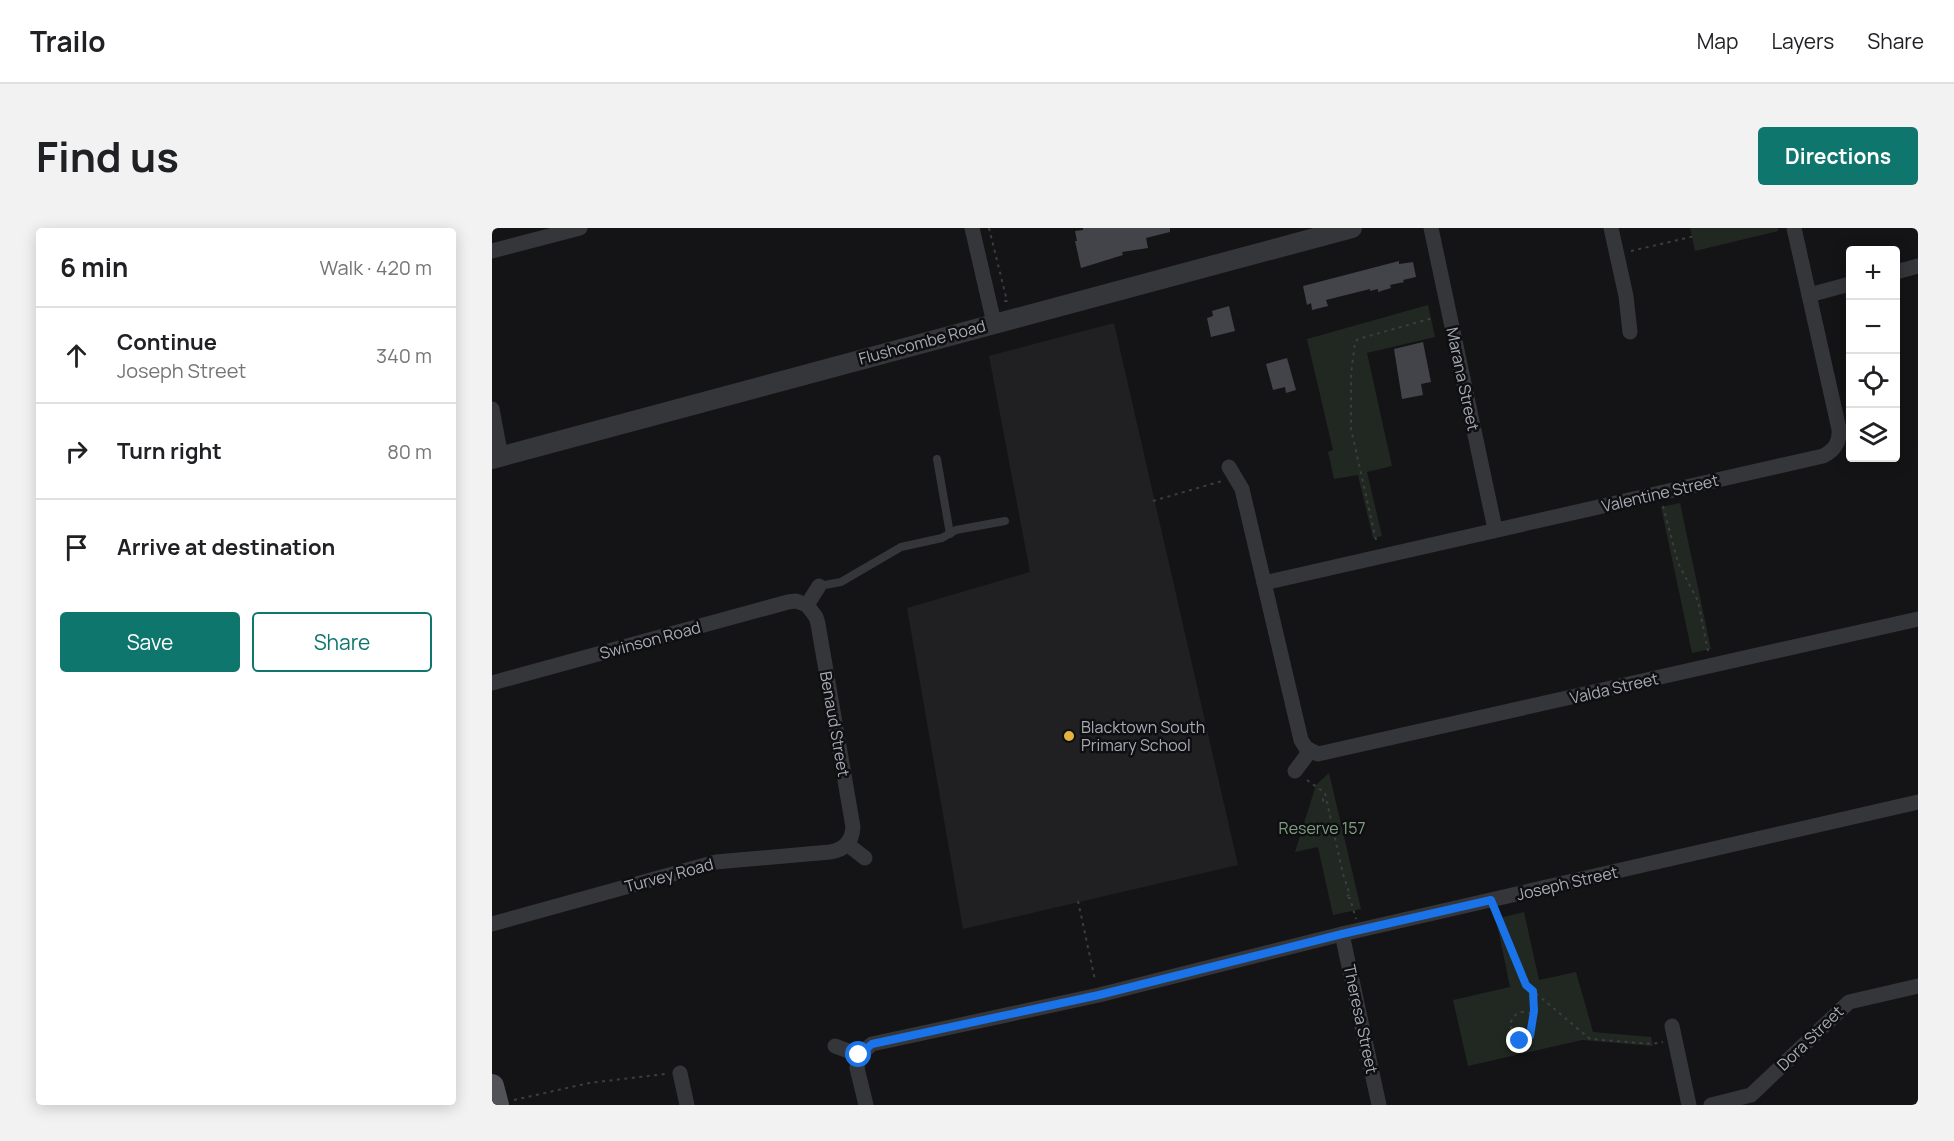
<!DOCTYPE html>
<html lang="en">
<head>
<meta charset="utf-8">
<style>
	:root { --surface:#fff; --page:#f2f2f2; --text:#202124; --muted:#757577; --line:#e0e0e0; --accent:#0f766e }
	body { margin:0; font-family:Manrope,sans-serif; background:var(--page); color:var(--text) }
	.controls { position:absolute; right:18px; top:18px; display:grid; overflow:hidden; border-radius:6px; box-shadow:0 3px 15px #0003 }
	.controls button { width:54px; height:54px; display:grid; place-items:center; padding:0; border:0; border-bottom:2px solid var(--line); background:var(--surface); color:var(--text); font:30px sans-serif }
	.stop { position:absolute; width:18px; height:18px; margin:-14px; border:4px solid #1a73e8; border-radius:50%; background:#fff }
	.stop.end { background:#1a73e8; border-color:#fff; box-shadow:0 2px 6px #0008 }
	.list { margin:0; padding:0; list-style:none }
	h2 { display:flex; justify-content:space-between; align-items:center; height:78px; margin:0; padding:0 24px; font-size:26px }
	h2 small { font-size:20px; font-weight:400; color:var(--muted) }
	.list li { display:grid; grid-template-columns:39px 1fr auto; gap:18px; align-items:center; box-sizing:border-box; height:96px; padding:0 24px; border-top:2px solid var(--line) }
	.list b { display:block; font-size:22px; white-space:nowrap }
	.list p { margin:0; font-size:20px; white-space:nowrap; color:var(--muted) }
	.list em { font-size:20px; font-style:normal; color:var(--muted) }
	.actions { display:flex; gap:12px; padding:18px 24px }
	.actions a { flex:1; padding:14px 0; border:2px solid var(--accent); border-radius:6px; text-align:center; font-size:21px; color:var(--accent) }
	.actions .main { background:var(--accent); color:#fff }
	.icon { flex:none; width:33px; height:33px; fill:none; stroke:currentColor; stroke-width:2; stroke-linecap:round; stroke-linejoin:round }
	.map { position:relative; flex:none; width:1426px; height:877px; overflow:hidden; border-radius:6px }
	header { display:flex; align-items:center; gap:36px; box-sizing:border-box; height:84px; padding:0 30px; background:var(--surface); border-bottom:2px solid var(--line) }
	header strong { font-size:28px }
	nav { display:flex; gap:33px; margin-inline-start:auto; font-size:21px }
	.intro { display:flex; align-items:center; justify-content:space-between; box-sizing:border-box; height:144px; padding:0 36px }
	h1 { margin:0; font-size:42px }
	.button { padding:15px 27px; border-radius:6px; background:var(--accent); color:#fff; font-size:21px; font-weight:700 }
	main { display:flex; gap:36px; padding:0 36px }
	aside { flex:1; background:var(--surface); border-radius:6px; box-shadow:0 3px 15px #0003 }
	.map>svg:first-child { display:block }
	.built { fill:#202023 }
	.green { fill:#212822 }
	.building { fill:#434449 }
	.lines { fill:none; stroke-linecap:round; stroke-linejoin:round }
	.path { stroke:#3c3d41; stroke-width:2; stroke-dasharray:3 4.5; stroke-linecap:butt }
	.service { stroke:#35363a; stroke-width:8 }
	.minor { stroke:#35363a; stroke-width:15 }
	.tertiary { stroke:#35363a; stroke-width:20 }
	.primary { stroke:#525359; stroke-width:24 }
	.route { stroke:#1a73e8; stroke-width:8 }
	.poi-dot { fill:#e4b23e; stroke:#0f0f11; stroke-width:2 }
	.labels { text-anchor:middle; stroke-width:5; stroke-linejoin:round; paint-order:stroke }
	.street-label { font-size:16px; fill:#a7abb5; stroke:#0f0f11 }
	.poi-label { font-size:16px; fill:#a7abb5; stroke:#0f0f11; text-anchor:start }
	.park-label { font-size:16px; fill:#7f9f82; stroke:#0f0f11 }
</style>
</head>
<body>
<header>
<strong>Trailo</strong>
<nav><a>Map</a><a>Layers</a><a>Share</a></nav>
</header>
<div class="intro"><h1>Find us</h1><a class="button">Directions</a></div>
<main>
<aside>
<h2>6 min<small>Walk · 420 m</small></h2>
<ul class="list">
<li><svg class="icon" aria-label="ahead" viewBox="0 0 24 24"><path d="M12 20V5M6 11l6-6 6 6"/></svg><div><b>Continue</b><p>Joseph Street</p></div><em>340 m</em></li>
<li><svg class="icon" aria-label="right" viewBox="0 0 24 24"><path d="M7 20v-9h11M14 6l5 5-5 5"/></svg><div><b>Turn right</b></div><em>80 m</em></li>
<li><svg class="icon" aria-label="arrive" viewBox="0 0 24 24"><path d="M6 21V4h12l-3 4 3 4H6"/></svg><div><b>Arrive at destination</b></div></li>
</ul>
<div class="actions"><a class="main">Save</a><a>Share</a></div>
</aside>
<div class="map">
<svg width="1426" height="877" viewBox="0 0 1426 877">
	<rect width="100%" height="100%" fill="#141416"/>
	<path class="built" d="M622 95 746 637 471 701 415 380 538 344 497 128Z"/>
	<g class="green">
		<path d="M1198 0H1286V3L1203 23Z"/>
		<path d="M936 77 943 109 875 125 900 238 875 244 890 308 881 310 866 247 842 251 836 224 841 222 815 111Z"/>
		<path d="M1188 275 1219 421 1200 425 1169 279Z"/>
		<path d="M837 545 869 681 841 687 826 619 803 624 824 557Z"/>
		<path d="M1032 684 1047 752 1084 744 1101 804 1159 809 1161 818 1090 812 976 838 961 772 1018 759 1004 691Z"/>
	</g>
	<g class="building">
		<path d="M591 0H678V4L654 10 656 20 630 24 631 27 589 40 583 13H585L583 3 591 2Z"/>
		<path d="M907 33V36L921 34 924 49 911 52 912 54 898 57 899 60 886 64V61L878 63V61L834 72 836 78 820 82 819 75 815 77 811 58Z"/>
		<path d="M737 78 743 103 719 109 715 90 721 88 720 83Z"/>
		<path d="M931 114 939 154 929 156 931 167 910 171 902 121Z"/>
		<path d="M795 130 804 162 794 165 793 159 781 162 774 136Z"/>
	</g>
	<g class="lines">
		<g class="path">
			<path d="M497 0 515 73H512"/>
			<path d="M1139 23 1203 8"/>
			<path d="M661 273 730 253"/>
			<path d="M1171 278 1186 335 1206 373 1216 423"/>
			<path d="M884 312 859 201V146L863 114 866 111 941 90"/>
			<path d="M815 552 833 565 834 570 831 571V575L835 574 851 646 858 667 854 668V670H858L864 691"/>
			<path d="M586 673 603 752"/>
			<path d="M1005 686 1034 757 1098 811 1160 816 1171 814"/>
			<path d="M1029 784 1039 785 1040 790 1038 808 1028 813 1022 810 1018 795 1025 785Z"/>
			<path d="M1040 788 1042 783 1041 764"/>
			<path d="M22 872 97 855 173 846"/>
		</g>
		<g class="service">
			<path d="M445 231 458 306"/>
			<path d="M327 358 349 354 409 319 450 310 464 302 513 293"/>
		</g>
		<g class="minor">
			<path d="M480 0 502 95"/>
			<path d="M939 0 1003 301"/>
			<path d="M1119 0 1134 68 1138 104"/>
			<path d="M0 23 88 0"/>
			<path d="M1404 44 1426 38"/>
			<path d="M1317 67 1358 56"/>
			<path d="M0 181 9 229"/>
			<path d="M737 239 750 261 809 512 814 520 826 526 1426 391"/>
			<path d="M772 355 1331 228C1343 222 1348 214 1347 201L1302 0"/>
			<path d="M315 377 327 358"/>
			<path d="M0 455 296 374 304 373 315 377"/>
			<path d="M803 543 818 523"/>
			<path d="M355 616 373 630"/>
			<path d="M0 696 224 634 338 624C352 622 360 614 361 599L326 396 324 389 315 377"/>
			<path d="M850 706 887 877"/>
			<path d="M1180 798 1197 877"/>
			<path d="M343 818 367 827"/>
			<path d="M367 827 380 816 607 767 850 706 1426 574"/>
			<path d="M367 827 365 840 374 877"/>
			<path d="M188 845 195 877"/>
			<path d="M1219 877 1259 867 1357 774 1426 758"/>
		</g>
		<path class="tertiary" d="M0 231 860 0"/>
		<path class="primary" d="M0 858 5 877"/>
	</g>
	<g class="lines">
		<path class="route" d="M367 827 380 816 607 767 850 706 999 672 1034 757 1041 763 1042 783 1038 808 1028 813"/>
	</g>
	<circle class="poi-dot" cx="577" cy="508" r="6"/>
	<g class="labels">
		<g class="street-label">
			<text transform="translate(430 114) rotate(-15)" y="6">Flushcombe Road</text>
			<text transform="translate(971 151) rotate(78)" y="6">Marana Street</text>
			<text transform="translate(1168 265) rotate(-13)" y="6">Valentine Street</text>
			<text transform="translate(158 412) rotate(-15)" y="6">Swinson Road</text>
			<text transform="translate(1122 460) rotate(-13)" y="6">Valda Street</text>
			<text transform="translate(343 496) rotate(80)" y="6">Benaud Street</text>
			<text transform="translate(177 647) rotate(-15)" y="6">Turvey Road</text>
			<text transform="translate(1075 655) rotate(-13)" y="6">Joseph Street</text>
			<text transform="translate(869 791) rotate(78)" y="6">Theresa Street</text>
			<text transform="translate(1318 810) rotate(-44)" y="6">Dora Street</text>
		</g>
		<g class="poi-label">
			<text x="589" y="505">Blacktown South<tspan x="589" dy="18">Primary School</tspan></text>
		</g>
		<g class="park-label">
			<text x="830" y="606">Reserve 157</text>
		</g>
	</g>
</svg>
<div class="controls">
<button>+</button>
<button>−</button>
<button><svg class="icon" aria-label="locate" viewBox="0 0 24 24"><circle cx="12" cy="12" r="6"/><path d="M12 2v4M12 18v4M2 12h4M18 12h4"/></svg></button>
<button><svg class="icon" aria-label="layers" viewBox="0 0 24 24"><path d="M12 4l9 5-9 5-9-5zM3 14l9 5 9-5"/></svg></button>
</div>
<div class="stop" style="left:367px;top:827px"></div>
<div class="stop end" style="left:1028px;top:813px"></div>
</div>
</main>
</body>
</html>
